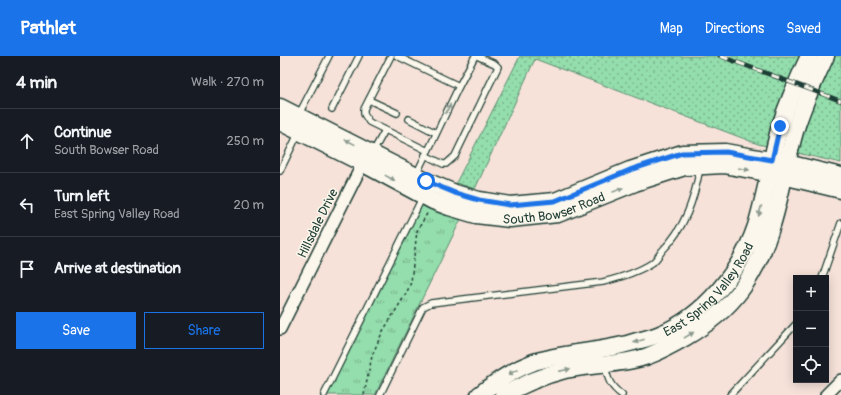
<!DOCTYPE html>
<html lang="en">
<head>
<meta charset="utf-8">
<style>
	:root { --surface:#171b24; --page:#242831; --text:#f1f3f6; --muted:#9ea1a6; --line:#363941; --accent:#1a73e8 }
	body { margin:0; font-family:Pangolin,sans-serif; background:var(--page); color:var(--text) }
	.controls { position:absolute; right:12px; bottom:12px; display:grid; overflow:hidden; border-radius:0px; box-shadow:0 2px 10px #0003 }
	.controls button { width:36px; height:36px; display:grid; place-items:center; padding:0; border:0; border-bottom:1px solid var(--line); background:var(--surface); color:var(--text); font:20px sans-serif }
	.stop { position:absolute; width:12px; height:12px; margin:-9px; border:3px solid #1a73e8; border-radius:50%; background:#fff }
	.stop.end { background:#1a73e8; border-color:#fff; box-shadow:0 1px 4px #0008 }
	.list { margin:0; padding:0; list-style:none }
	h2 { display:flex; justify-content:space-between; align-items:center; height:52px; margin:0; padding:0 16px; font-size:17px }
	h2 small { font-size:13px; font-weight:400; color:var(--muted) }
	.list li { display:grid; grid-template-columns:26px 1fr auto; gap:12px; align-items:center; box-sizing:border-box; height:64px; padding:0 16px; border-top:1px solid var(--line) }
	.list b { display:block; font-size:15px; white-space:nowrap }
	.list p { margin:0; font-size:13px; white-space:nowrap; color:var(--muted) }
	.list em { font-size:13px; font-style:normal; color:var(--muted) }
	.actions { display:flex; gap:8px; padding:12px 16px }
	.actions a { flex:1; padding:9px 0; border:1px solid var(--accent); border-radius:0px; text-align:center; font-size:14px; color:var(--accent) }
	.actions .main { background:var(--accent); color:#fff }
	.icon { flex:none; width:22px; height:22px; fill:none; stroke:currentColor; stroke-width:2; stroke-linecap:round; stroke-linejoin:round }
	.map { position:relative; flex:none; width:561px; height:339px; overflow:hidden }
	header { display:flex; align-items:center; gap:24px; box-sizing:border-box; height:56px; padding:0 20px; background:var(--accent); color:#fff }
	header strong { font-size:19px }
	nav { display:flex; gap:22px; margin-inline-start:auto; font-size:14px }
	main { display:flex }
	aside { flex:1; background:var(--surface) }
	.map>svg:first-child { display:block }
	.grass { fill:url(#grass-dots); stroke:#5a8d70 }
	.park { fill:url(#park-tufts); stroke:#5a8d70 }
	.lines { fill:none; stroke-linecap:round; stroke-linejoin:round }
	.lane-casing { stroke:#1f3d34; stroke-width:8 }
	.street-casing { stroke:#1f3d34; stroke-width:14 }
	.secondary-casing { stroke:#1f3d34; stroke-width:19 }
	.path { stroke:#1f3d34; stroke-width:1.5; stroke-dasharray:3 3; stroke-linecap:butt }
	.lane { stroke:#fbf7ec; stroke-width:5.5 }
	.street { stroke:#fbf7ec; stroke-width:11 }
	.secondary { stroke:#fbf7ec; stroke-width:16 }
	.rail-casing { stroke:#1f3d34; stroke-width:4.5 }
	.rail { stroke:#fbf7ec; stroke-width:3; stroke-dasharray:9; stroke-linecap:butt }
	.oneway { fill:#8d9a90 }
	.route { stroke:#1a73e8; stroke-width:5 }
	.labels { text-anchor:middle; stroke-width:3; stroke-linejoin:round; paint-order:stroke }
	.street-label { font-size:13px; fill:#1f3d34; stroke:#fbf7ec }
</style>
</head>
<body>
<header>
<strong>Pathlet</strong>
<nav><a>Map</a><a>Directions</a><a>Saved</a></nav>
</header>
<main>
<aside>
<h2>4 min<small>Walk · 270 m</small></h2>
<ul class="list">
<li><svg class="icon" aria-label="ahead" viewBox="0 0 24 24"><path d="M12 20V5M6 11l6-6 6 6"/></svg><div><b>Continue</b><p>South Bowser Road</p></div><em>250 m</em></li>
<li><svg class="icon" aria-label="left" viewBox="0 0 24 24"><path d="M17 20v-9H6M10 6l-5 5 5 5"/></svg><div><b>Turn left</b><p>East Spring Valley Road</p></div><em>20 m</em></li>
<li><svg class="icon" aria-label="arrive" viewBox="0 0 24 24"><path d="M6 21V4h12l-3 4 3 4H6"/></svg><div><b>Arrive at destination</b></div></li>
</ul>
<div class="actions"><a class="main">Save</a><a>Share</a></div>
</aside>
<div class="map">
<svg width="561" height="339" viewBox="0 0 561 339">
	<defs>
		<pattern id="grass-dots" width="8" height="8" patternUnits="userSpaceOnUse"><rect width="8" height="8" fill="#94ddac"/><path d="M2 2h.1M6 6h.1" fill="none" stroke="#78b48d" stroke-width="1.8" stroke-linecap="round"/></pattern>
		<pattern id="park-tufts" width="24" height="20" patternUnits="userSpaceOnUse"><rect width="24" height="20" fill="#94ddac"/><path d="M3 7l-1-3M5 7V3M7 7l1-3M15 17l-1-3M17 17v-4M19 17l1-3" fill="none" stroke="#78b48d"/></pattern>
	</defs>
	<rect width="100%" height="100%" fill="#f6e2d9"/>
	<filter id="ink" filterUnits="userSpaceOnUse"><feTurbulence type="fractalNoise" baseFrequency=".025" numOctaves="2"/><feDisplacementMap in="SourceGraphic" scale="8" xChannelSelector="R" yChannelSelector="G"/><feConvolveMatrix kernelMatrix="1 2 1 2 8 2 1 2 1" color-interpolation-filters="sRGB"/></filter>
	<g filter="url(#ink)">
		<path class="grass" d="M240 0H561V107L478 88 255 3 195 133 176 127Z"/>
		<path class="park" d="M141 144 182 161 95 339H45Z"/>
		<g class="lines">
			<g class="lane-casing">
				<g id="lane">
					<path d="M111 0 84 53V58L89 66 148 95 179 30 117 0"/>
					<path d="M179 30 195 0"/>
					<path d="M89 44 117 57"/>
					<path d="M52 53 79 0"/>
					<path d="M19 58 49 0"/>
					<path d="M129 63 156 77"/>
					<path d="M93 96 105 74"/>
					<path d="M145 99 163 108H166L175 100 218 11 215 8 197 0"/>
					<path d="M0 115 19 76"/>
					<path d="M136 119 147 96"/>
					<path d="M542 222 561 167"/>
					<path d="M325 310C328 324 330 330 342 339"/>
					<path d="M44 339 143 140"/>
					<path d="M100 339 143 251 151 247 323 226C339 222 358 216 372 207 376 204 379 199 382 195 405 172 414 144 420 112"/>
					<path d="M450 339 516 268"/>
				</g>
			</g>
			<g class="street-casing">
				<g id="street">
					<path d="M0 273 86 101"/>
					<path d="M546 339 561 324"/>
				</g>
			</g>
			<g class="secondary-casing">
				<g id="secondary">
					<path d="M0 51 146 125 175 137 199 144 230 149 275 145 350 114 402 97 445 96 507 107 561 120"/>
					<path id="s1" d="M0 66 82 107 153 145 169 151 196 159 230 163 278 158 355 127 405 111 444 109 503 120 561 134"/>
					<path id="s2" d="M199 339C216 325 233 314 254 306 260 304 267 303 274 301 302 295 330 294 357 285 365 283 373 281 380 278 424 260 461 215 476 170 486 137 491 103 500 70 508 46 518 23 529 0"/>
					<path d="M223 339C245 328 261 320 285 314 312 308 342 309 368 300 381 295 394 288 406 281 452 254 475 223 491 172 502 139 506 103 517 69 525 45 535 23 546 0"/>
				</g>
			</g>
			<path class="path" d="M84 339 92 300 97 288 103 275 127 236 131 226 137 175 148 156"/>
			<use href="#lane" class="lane"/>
			<use href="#street" class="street"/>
			<use href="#secondary" class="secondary"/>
			<g class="rail-casing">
				<path id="rail" d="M440 0 561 45"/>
			</g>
			<use href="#rail" class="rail"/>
		</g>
		<defs><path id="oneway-solid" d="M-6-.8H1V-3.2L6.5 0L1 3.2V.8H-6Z"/></defs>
		<g class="oneway">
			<use href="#oneway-solid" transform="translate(168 53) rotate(-64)"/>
			<use href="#oneway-solid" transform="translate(70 86) rotate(-154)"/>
			<use href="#oneway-solid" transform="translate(464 113) rotate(10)"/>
			<use href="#oneway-solid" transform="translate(110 122) rotate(29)"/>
			<use href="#oneway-solid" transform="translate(338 134) rotate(-22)"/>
			<use href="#oneway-solid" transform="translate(480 155) rotate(105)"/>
			<use href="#oneway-solid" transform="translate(409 279) rotate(-31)"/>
			<use href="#oneway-solid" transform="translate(359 285) rotate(162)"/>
			<use href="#oneway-solid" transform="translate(285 314) rotate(-13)"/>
			<use href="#oneway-solid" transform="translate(233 316) rotate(152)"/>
		</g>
	</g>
	<g class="lines" filter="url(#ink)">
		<path class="route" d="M146 125 175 137 199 144 230 149 275 145 350 114 402 97 446 96 492 104 500 70"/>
	</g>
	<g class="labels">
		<g class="street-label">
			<text dy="5" stroke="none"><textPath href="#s1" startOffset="297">South Bowser Road</textPath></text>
			<text transform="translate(37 167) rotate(-64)" y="5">Hillsdale Drive</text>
			<text dy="5" stroke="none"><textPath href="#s2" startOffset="261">East Spring Valley Road</textPath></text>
		</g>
	</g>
</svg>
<div class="controls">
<button>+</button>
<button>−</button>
<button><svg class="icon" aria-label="locate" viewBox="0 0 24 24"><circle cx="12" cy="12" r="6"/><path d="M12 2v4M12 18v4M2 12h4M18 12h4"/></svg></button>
</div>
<div class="stop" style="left:146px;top:125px"></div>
<div class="stop end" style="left:500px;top:70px"></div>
</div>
</main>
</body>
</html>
